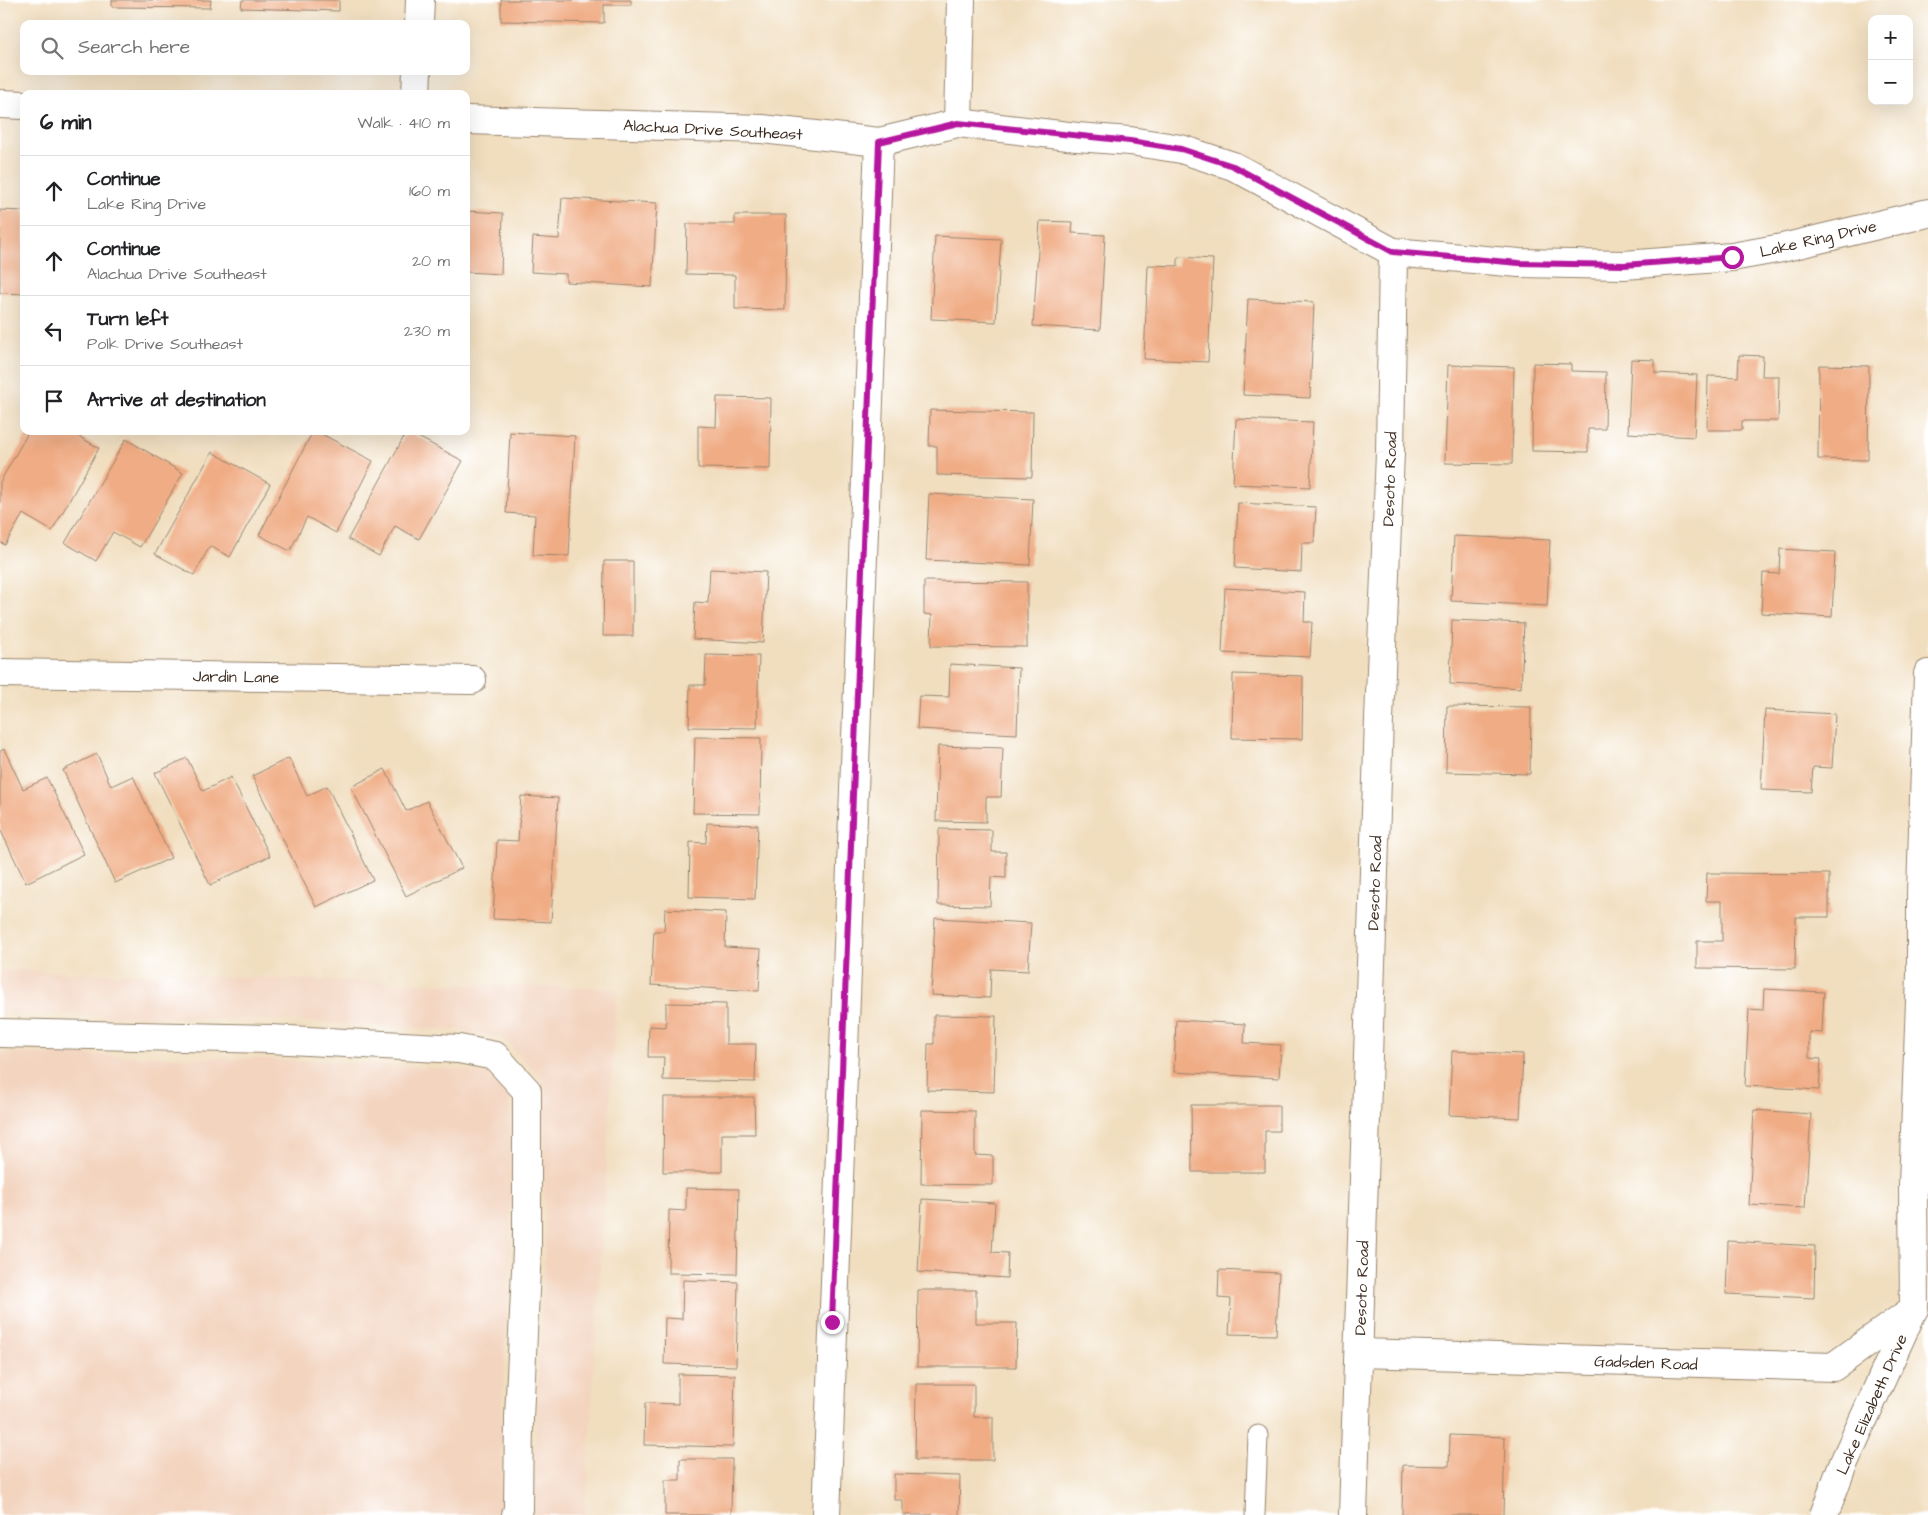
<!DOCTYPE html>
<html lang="en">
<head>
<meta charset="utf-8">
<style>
	:root { --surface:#fff; --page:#f2f2f2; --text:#202124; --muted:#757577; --line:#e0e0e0 }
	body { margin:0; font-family:"Architects Daughter",sans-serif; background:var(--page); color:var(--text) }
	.controls { position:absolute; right:15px; top:15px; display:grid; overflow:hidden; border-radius:10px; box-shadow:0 5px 20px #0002 }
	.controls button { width:45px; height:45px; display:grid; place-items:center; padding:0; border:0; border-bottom:1px solid var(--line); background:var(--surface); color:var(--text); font:25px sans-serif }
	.stop { position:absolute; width:15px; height:15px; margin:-11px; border:4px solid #b5179e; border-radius:50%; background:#fff }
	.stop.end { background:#b5179e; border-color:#fff; box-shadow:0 1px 5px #0008 }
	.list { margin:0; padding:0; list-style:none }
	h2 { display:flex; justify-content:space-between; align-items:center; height:65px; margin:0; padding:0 20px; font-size:21px }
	h2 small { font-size:16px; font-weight:400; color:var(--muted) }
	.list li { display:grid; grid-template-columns:32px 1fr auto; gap:15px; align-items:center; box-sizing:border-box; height:70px; padding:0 20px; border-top:1px solid var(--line) }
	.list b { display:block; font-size:19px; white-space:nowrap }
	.list p { margin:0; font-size:16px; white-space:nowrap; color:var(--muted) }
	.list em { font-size:16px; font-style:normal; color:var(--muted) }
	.icon { flex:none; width:28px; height:28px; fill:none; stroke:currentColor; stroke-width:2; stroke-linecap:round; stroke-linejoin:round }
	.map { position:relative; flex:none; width:1928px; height:1515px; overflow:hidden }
	.search { position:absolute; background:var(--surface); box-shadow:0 5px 20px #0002; left:20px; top:20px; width:450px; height:55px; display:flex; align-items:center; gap:12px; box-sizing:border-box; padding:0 18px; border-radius:10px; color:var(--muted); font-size:19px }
	.panel { position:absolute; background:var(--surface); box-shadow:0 5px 20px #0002; left:20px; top:90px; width:450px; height:345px; border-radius:10px }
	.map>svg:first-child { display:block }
	.built { fill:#f3d4bf }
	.building { fill:#f0ac84 }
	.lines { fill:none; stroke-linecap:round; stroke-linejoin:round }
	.lane-casing { stroke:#96846e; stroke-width:21 }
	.street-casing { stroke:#96846e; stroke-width:30 }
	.lane { stroke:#fff; stroke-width:19 }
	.street { stroke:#fff; stroke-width:28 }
	.route { stroke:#b5179e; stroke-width:6 }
	.labels { text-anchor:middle; stroke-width:4; stroke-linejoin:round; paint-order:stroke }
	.street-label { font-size:16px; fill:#3b2a1e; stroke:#fff }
</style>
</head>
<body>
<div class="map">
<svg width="1928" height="1515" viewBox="0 0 1928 1515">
	<rect width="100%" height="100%" fill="#fff"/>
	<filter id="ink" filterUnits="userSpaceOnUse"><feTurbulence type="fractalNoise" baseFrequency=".02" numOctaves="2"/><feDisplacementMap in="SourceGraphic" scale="10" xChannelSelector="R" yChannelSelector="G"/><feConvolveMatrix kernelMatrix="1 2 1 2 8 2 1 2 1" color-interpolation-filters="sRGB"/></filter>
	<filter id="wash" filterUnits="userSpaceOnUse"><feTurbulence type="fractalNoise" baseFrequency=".0096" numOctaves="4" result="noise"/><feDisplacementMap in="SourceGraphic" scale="20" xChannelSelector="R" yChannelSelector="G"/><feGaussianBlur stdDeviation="1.12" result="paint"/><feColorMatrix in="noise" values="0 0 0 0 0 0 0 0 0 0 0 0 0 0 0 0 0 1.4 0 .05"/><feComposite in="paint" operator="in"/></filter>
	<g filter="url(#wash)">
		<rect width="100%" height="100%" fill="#f1debf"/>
		<g class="built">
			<path d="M0 970 617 989 585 1515H534L536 1419 545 1250V1091L539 1077 507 1042 498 1037 460 1030 271 1020 0 1013Z"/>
			<path d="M0 1053 270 1059 456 1069 487 1074 510 1099V1248L501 1417V1506L498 1515H0Z"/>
		</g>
		<g id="blocks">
			<g class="building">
				<path d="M112 0H211L210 8 112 7Z"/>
				<path d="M242 0H339V11L241 8Z"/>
				<path d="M501 0H631V5H604V23L501 21Z"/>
				<path d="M562 198 657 203 652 287 566 282V274L531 272 533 237 559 239Z"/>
				<path d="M0 210 24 211V294L0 293Z"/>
				<path d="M466 211 503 213 501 274 466 272Z"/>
				<path d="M735 215H786L785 310 735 309V275L686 274 687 224H735Z"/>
				<path d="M1040 221 1073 222 1072 233 1105 235 1100 330 1033 326Z"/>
				<path d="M935 236 1001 239 996 322 931 319Z"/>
				<path d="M1178 257 1213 259 1208 362 1144 359 1148 265 1178 266Z"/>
				<path d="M1248 299 1314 302 1310 398 1243 395Z"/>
				<path d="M1739 355 1763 356 1762 376H1779L1778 421H1742V430H1707L1708 376 1738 377Z"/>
				<path d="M1631 359 1655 360V373L1697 375 1694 437 1628 433Z"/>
				<path d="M1533 363 1571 364V371L1606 372 1605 429H1588V452L1532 451Z"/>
				<path d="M1448 365 1514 367 1512 464 1445 463Z"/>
				<path d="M1819 365 1869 366 1868 460 1818 459Z"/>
				<path d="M717 397 771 398 770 469 698 468V426L716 427Z"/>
				<path d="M930 410 1033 412 1032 477 937 475V446H929Z"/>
				<path d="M1236 419 1313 422 1310 487 1233 484Z"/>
				<path d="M29 431H69L99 448 52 531 23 514 5 545 0 542V482Z"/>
				<path d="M313 431H316L373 461 336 533 307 517 290 551 259 535Z"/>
				<path d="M407 431 463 461 419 539 395 526 379 556 348 539Z"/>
				<path d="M510 432 575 436 569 556 533 555 535 515 506 513Z"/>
				<path d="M126 439 183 473 140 547 113 532 96 561 65 543Z"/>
				<path d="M212 452 270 484 230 557 210 546 194 575 155 554Z"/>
				<path d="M929 494 1033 499 1030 565 926 560Z"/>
				<path d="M1238 503 1316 507 1314 543H1302L1301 572 1235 568Z"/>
				<path d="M1454 536 1550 540 1547 606 1451 601Z"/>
				<path d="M1780 549 1835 552 1832 617 1761 613 1763 573 1779 574Z"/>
				<path d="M604 561H633V636H603Z"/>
				<path d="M710 569 766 572 763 643 693 639 695 602 708 603Z"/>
				<path d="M924 581 1027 582V647L931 646 932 615 924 614Z"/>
				<path d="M1225 588 1305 592 1304 622H1312L1310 657 1222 653Z"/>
				<path d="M1452 620 1524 623 1521 688 1450 684Z"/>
				<path d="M706 655 759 656 757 728 689 727 690 685H705Z"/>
				<path d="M950 664 1019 668 1017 734 917 729 919 696 949 697Z"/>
				<path d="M1233 674 1303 676 1302 739 1232 738Z"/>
				<path d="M1447 706 1531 707 1530 774 1446 772Z"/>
				<path d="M1765 710 1835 714 1832 768 1813 767 1811 792 1761 790Z"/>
				<path d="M695 737 761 738 760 814 693 813Z"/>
				<path d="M938 746 1003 748 1001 797H986V822L936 821Z"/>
				<path d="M4 749 23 789 47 778 84 854 26 883 0 829V751Z"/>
				<path d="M97 754 111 786 133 776 171 858 115 883 63 770Z"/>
				<path d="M187 758 203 791 231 777 270 856 210 885 155 773Z"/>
				<path d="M289 758 307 796 327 786 373 880 316 907 252 776Z"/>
				<path d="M385 769 406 811 427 801 462 868 406 896 351 787Z"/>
				<path d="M521 796 558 798 551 922 493 919 497 840 518 841Z"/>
				<path d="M707 823 758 825 755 899 689 897 690 842 706 843Z"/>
				<path d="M939 829 992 830V852H1006V878L991 877 990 906 938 905Z"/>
				<path d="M1707 873 1829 874V917H1796L1795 969 1697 968V941H1722V901H1706Z"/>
				<path d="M665 909 726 912 725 947 761 949 759 991 651 985 654 931H664Z"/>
				<path d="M935 918 1031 923 1028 971 991 969 990 998 931 995Z"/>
				<path d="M1764 989 1824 992 1822 1033 1809 1032V1058L1821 1059 1819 1090 1745 1086 1749 1009 1763 1010Z"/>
				<path d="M666 1003 726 1004V1044H756L755 1082 663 1080 664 1057H648L649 1026 666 1027Z"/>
				<path d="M934 1015 996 1016 994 1092 927 1090 928 1044H934Z"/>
				<path d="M1176 1020 1245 1024 1244 1043 1281 1045 1279 1078 1174 1072Z"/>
				<path d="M1452 1051 1523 1054 1520 1118 1449 1115Z"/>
				<path d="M664 1097H754L755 1134H722V1172H663Z"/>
				<path d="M1191 1105H1279V1131H1265V1172H1192Z"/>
				<path d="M922 1110 975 1111V1155L993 1156V1185L921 1184Z"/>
				<path d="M1754 1110 1811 1114 1805 1208 1749 1205Z"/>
				<path d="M686 1188 739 1189 737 1274 668 1273 669 1210 686 1211Z"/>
				<path d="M922 1199 995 1203 992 1252 1008 1253 1007 1278 918 1272Z"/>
				<path d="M1728 1241 1815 1246 1814 1298 1726 1294Z"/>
				<path d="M1219 1270 1279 1273 1276 1335 1229 1334 1231 1299 1218 1298Z"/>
				<path d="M683 1280 738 1282 736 1366 664 1364 665 1318 682 1319Z"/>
				<path d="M918 1290H976V1323H1017L1016 1367H917Z"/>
				<path d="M678 1374 735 1375 733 1447 644 1445 645 1403 678 1404Z"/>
				<path d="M916 1384H974V1417H993V1460H915Z"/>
				<path d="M1450 1435 1505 1437 1503 1515H1402L1403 1465 1449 1466Z"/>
				<path d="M680 1459H732L731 1515H665V1480H680Z"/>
				<path d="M894 1474 960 1476 959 1515H903V1500H894Z"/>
			</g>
		</g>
	</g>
	<g filter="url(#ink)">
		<use href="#blocks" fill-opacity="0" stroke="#96846e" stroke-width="1"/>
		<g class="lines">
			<g class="lane-casing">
				<path id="lane" d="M1255 1515 1258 1435"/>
			</g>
			<g class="street-casing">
				<g id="street">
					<path d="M419 24 420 0"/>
					<path d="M416 94 417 71"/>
					<path d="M0 104 24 105"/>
					<path d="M466 120 762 129 879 142 958 123 1077 137 1130 141 1181 149 1233 166 1393 252 1519 263 1624 265 1732 257 1782 248 1928 213"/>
					<path d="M958 123 961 0"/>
					<path d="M0 673 472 680"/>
					<path d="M0 1033 270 1039 459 1049 495 1056 527 1091V1249L519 1418 518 1509 516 1515"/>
					<path d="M1359 1353 1833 1367 1914 1309 1913 1185 1921 975V893L1928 674"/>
					<path d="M826 1515 879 142"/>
					<path d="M1353 1515 1379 719 1390 453 1393 252"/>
					<path d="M1824 1515 1841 1469 1913 1310"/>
				</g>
			</g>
			<use href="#lane" class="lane"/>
			<use href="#street" class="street"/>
		</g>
	</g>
	<g class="lines" filter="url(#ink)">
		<path class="route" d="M832 1322 879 142 958 123 1130 141 1181 149 1233 166 1393 252 1519 263 1624 265 1732 257"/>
	</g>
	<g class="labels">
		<g class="street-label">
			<text transform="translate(713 129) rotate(3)" y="6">Alachua Drive Southeast</text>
			<text transform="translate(1818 238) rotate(-13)" y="6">Lake Ring Drive</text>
			<text transform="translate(1389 479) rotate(-88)" y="6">Desoto Road</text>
			<text transform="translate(236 676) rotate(1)" y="6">Jardin Lane</text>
			<text transform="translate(1374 883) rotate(-88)" y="6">Desoto Road</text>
			<text transform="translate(1361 1288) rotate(-88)" y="6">Desoto Road</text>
			<text transform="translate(1646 1362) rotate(2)" y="6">Gadsden Road</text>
			<text transform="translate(1871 1404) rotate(-66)" y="6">Lake Elizabeth Drive</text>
		</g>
	</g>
</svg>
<div class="controls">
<button>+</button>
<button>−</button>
</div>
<div class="stop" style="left:1732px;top:257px"></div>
<div class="stop end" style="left:832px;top:1322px"></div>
<div class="search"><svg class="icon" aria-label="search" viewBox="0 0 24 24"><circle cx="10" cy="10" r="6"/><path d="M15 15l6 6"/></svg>Search here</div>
<section class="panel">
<h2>6 min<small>Walk · 410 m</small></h2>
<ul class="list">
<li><svg class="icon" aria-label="ahead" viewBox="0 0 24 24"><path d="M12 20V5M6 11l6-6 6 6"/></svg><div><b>Continue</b><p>Lake Ring Drive</p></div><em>160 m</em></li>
<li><svg class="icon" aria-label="ahead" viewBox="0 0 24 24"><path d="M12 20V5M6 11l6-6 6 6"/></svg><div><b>Continue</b><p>Alachua Drive Southeast</p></div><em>20 m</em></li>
<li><svg class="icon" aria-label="left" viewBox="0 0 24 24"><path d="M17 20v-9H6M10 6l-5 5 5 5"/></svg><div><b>Turn left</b><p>Polk Drive Southeast</p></div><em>230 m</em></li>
<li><svg class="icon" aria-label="arrive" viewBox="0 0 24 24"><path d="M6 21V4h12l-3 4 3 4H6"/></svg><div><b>Arrive at destination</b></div></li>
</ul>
</section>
</div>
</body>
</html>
